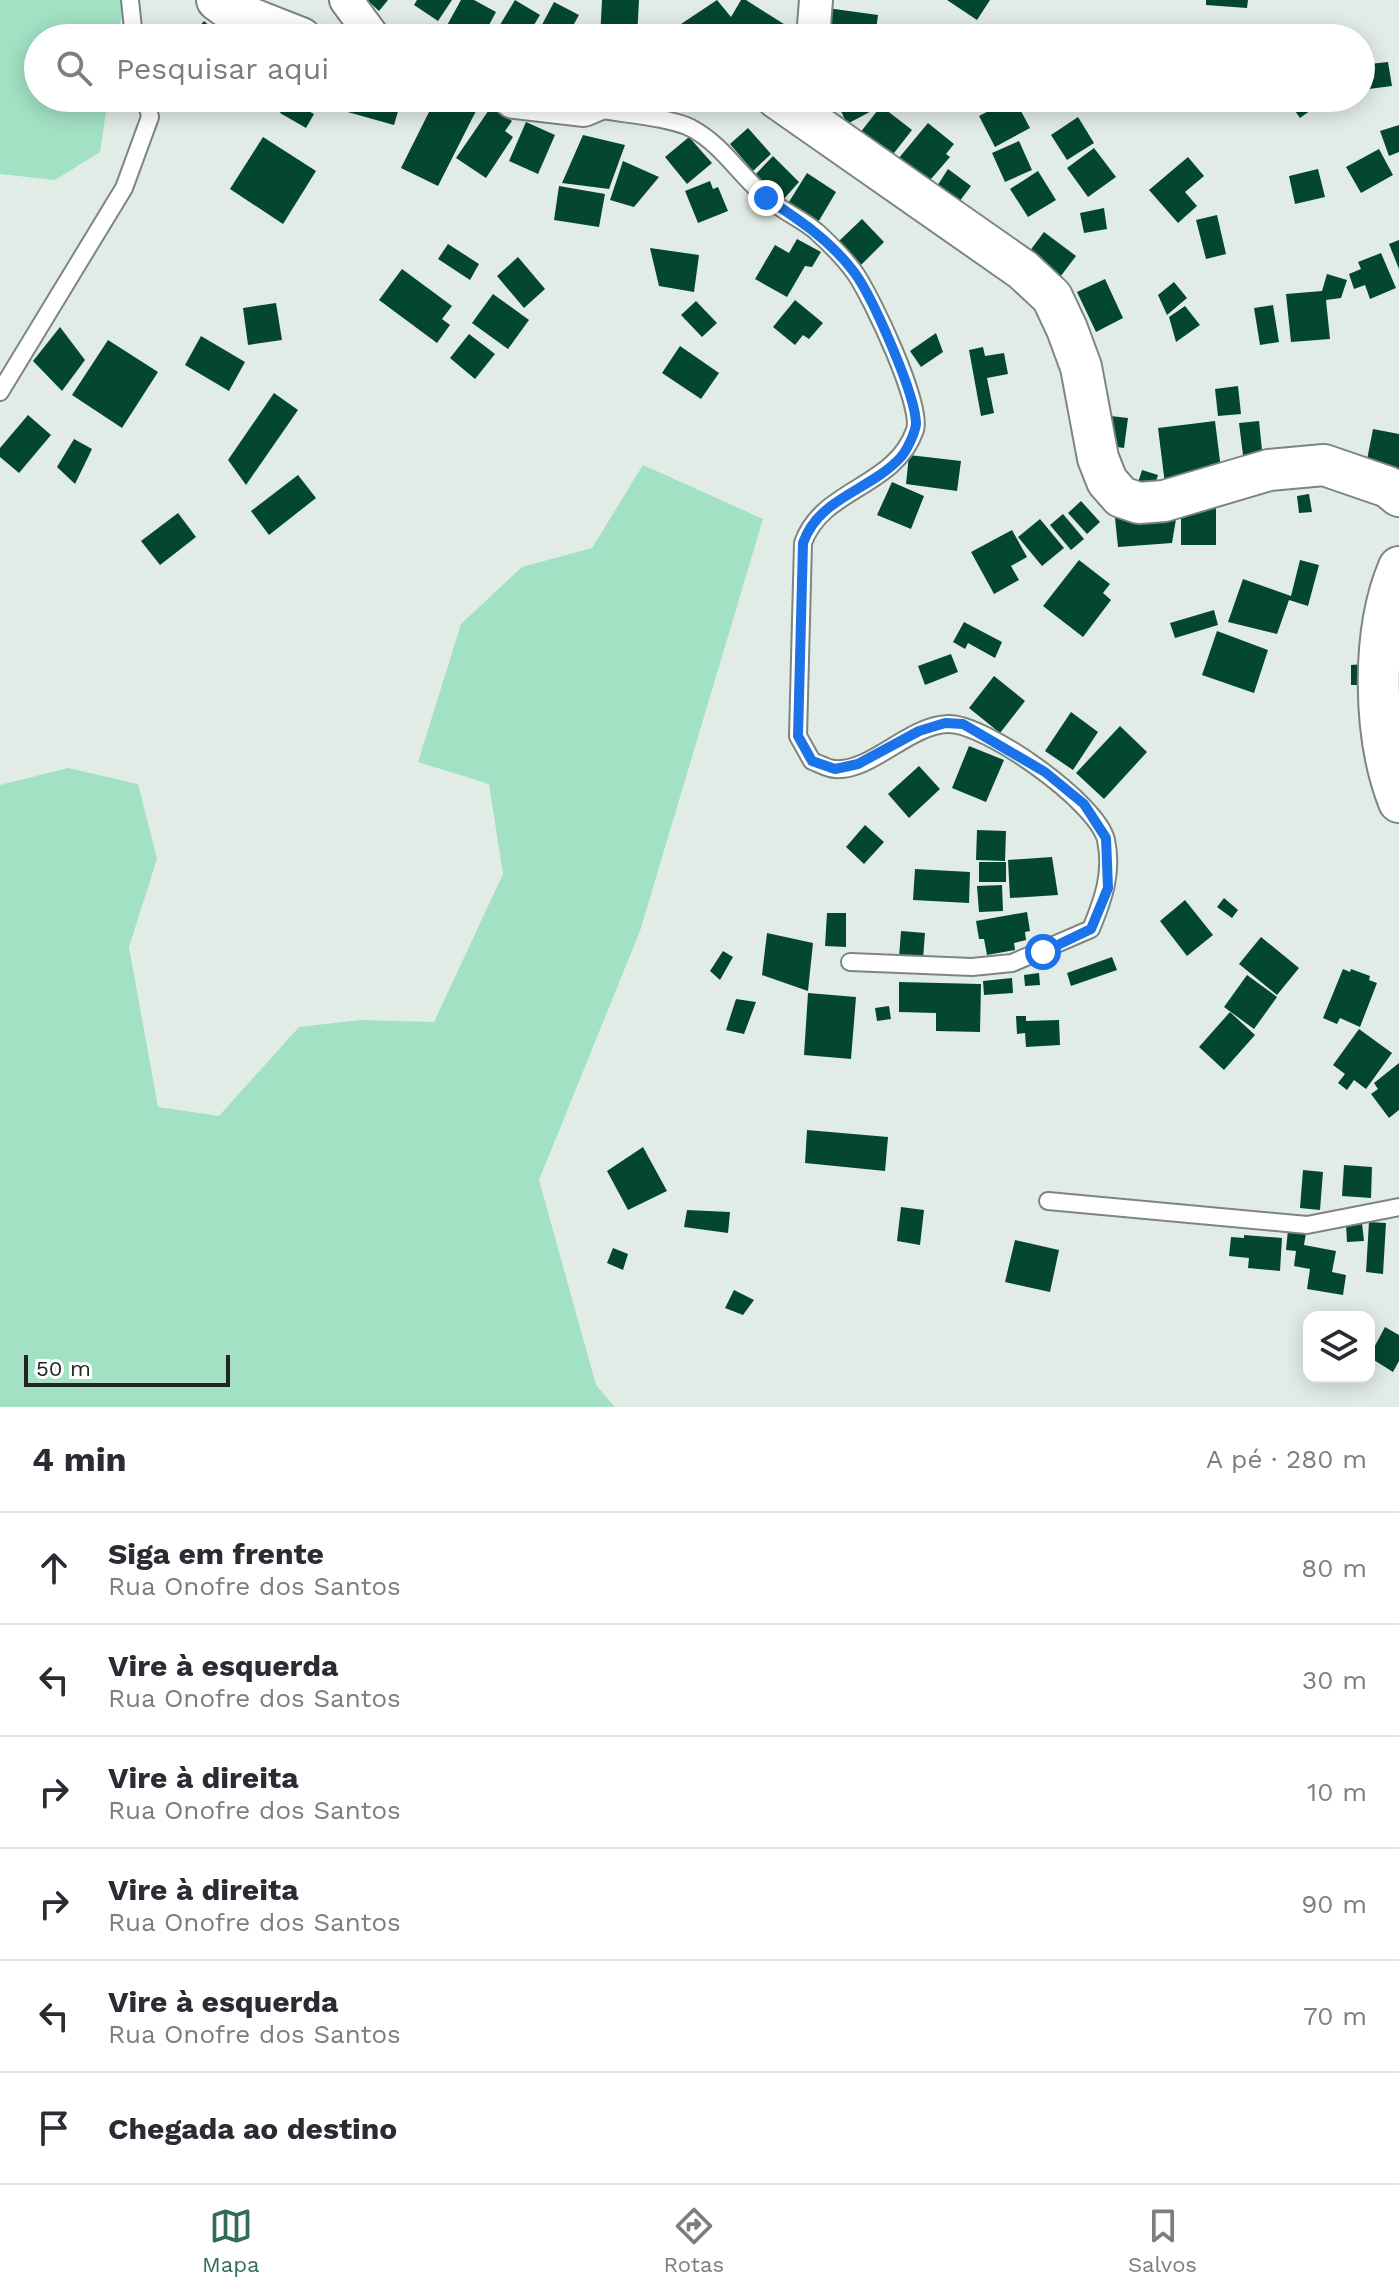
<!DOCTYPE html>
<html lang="pt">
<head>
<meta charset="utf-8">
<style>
	:root { --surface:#fff; --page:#f2f2f3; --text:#2b2b33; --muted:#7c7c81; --line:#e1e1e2; --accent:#336c54 }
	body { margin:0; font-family:"Work Sans",sans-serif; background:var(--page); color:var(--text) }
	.controls { position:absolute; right:24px; bottom:24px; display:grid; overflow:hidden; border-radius:16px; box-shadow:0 4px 20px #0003 }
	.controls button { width:72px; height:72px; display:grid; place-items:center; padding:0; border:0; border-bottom:2px solid var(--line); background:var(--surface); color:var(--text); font:40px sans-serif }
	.scale { position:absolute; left:24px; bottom:20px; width:206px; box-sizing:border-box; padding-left:8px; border:4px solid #212523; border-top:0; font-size:22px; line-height:28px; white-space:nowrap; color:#212523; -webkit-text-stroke:6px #fff; paint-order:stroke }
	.stop { position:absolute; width:24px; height:24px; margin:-18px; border:6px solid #1a73e8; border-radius:50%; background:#fff }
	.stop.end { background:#1a73e8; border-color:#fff; box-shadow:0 2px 8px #0008 }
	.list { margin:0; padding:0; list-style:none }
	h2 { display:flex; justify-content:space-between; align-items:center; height:104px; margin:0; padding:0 32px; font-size:34px }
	h2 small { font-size:26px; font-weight:400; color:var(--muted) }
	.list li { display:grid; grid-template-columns:52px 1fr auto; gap:24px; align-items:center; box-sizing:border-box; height:112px; padding:0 32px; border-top:2px solid var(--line) }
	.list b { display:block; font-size:30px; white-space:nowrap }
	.list p { margin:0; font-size:26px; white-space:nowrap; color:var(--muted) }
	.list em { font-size:26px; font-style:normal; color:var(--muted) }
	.icon { flex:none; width:44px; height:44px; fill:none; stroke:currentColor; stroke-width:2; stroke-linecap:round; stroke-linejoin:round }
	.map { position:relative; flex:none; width:1399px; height:1407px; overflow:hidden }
	.search { position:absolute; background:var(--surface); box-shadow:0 4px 20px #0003; left:24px; right:24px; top:24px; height:88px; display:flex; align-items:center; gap:20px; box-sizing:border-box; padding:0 28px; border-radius:44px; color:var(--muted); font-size:30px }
	.sheet { height:776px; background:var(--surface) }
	nav { display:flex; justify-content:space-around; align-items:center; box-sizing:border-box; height:112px; border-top:2px solid var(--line); background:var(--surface); font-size:22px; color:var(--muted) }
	nav a { display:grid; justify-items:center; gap:4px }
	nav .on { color:var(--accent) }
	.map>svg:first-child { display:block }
	.green { fill:#a2e1c4 }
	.building { fill:#044731 }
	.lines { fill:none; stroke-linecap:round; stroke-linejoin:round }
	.service-casing { stroke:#7c8581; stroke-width:20 }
	.minor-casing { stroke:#7c8581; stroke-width:36 }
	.tertiary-casing { stroke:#7c8581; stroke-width:44 }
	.service { stroke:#fff; stroke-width:16 }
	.minor { stroke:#fff; stroke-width:32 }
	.tertiary { stroke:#fff; stroke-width:40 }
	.route { stroke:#1a73e8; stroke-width:10 }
</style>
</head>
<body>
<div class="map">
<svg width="1399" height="1407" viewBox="0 0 1399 1407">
	<rect width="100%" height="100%" fill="#e2ece7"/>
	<g class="green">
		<path d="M0 0H124L118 38H38V98H108L100 152 55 180 0 174Z"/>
		<path d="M643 465 763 519 640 931 539 1180 596 1385 615 1407H0V785L68 768 138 784 157 859 129 947 158 1107 219 1116 299 1027 361 1020 434 1022 503 874 489 784 418 762 461 624 522 567 592 548Z"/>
	</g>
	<g class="building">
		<path d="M367 0H388L379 11Z"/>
		<path d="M417 0H452L438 21 414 5Z"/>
		<path d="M461 0H474L496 12 482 38H440Z"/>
		<path d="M515 0 540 15 526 38H492Z"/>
		<path d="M602 0H639L637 38H600Z"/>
		<path d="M717 0 731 17 741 0H746L787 26 780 38H747L741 31 743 38H686L678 26Z"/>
		<path d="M947 0H990L977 20Z"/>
		<path d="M1206 0H1248L1247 8 1206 5Z"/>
		<path d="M554 2 579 15 566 38H535Z"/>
		<path d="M827 8 878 15 875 38H823Z"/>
		<path d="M204 21 223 38H189Z"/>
		<path d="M1388 62 1392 86 1361 90V65Z"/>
		<path d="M348 98H402L394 125 344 111Z"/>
		<path d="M436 98H456L477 109 438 186 401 168Z"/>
		<path d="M835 98H878L881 106 847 124Z"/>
		<path d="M1014 98 1030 128 995 147 979 116Z"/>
		<path d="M1286 98H1313L1318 105 1300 118Z"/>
		<path d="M288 100 314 114 306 128 280 113Z"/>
		<path d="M881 106 912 130 887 162 856 138Z"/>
		<path d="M491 107 512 121 505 131 513 137 486 178 456 158Z"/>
		<path d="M1078 117 1094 143 1067 160 1051 135Z"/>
		<path d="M526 122 555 135 538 174 509 161Z"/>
		<path d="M928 123 954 144 946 154 950 157 925 186 893 165Z"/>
		<path d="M1399 125V152L1389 156 1380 131Z"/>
		<path d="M748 128 771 154 753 171 730 144Z"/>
		<path d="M583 135 625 145 609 189 562 183Z"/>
		<path d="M263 137 316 171 283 224 230 189Z"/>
		<path d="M689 137 712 163 687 184 665 157Z"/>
		<path d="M1019 141 1032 170 1005 182 992 153Z"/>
		<path d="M1094 148 1116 177 1088 197 1067 168Z"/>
		<path d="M1379 149 1393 175 1361 193 1346 167Z"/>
		<path d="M773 156 799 182 782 201 755 175Z"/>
		<path d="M1188 157 1204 176 1185 192 1197 206 1178 223 1149 190Z"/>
		<path d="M623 161 659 177 634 207 610 200Z"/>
		<path d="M948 169 971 186 953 210 932 194Z"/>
		<path d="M1318 169 1325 197 1295 204 1289 176Z"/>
		<path d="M1038 171 1056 200 1028 217 1010 189Z"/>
		<path d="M807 173 836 192 817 224 787 205Z"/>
		<path d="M710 181 713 189 718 187 728 211 698 223 685 191Z"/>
		<path d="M559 186 605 194 599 227 554 220Z"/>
		<path d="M1104 208 1107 229 1084 233 1080 213Z"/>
		<path d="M1217 215 1226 254 1206 259 1196 220Z"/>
		<path d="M862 219 884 242 861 265 838 242Z"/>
		<path d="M1044 232 1076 256 1051 289 1020 264Z"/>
		<path d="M797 239 821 252 812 267 805 266 787 297 755 279 775 245 789 253Z"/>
		<path d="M1399 240V269L1389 244Z"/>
		<path d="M448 244 479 264 470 280 438 259Z"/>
		<path d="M650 248 699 255 694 292 659 286Z"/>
		<path d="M1381 253 1396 288 1370 299 1365 285 1354 289 1349 274 1361 269 1358 262Z"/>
		<path d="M518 257 545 289 524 308 497 276Z"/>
		<path d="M402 269 452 306 442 319 450 325 437 343 379 300Z"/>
		<path d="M1327 274 1347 280 1341 298 1326 300 1330 339 1291 342 1286 294 1322 291Z"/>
		<path d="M1105 279 1123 318 1096 332 1077 292Z"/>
		<path d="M1174 282 1187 298 1167 315 1158 295Z"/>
		<path d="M493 294 529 320 508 349 472 323Z"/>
		<path d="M795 300 823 323 809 339 803 335 795 345 773 327Z"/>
		<path d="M696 301 717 323 702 337 681 315Z"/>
		<path d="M276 303 282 340 248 345 243 308Z"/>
		<path d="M1273 305 1279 342 1260 345 1254 308Z"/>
		<path d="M1185 306 1200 325 1176 342 1169 317Z"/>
		<path d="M60 327 85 360 62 391 33 361Z"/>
		<path d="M936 333 943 352 921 367 910 351Z"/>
		<path d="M469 334 495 354 475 379 450 358Z"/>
		<path d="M201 336 245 362 229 391 185 365Z"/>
		<path d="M108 340 158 372 122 428 72 395Z"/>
		<path d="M680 346 719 373 701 399 662 373Z"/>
		<path d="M983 347 985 356 1004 353 1008 374 987 378 994 413 981 416 969 350Z"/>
		<path d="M1238 386 1241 414 1218 416 1215 389Z"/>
		<path d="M274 393 298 410 246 485 228 460Z"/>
		<path d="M28 415 51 435 19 473 0 457V448Z"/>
		<path d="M1102 415 1128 418 1124 448 1098 444Z"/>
		<path d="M1215 421 1223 485 1166 492 1158 428Z"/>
		<path d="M1259 421 1264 469 1245 471 1239 423Z"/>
		<path d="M1373 429 1399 434V476L1365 470Z"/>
		<path d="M74 439 92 449 75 484 57 467Z"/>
		<path d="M909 455 961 461 957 491 906 484Z"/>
		<path d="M1142 470 1158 475 1151 497 1135 492Z"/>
		<path d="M298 475 316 498 269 535 251 511Z"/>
		<path d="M892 482 924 496 911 529 877 515Z"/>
		<path d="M1309 494 1312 512 1299 513 1297 496Z"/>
		<path d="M1081 501 1100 522 1087 534 1068 513Z"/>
		<path d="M1216 508V545H1181V509Z"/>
		<path d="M178 513 196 537 160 565 141 541Z"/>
		<path d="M1177 513 1172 543 1118 547 1115 518Z"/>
		<path d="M1063 514 1084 539 1071 550 1050 525Z"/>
		<path d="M1040 519 1064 548 1042 566 1018 537Z"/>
		<path d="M1012 530 1027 557 1011 566 1019 580 994 594 971 552Z"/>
		<path d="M1079 560 1110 584 1103 593 1111 600 1083 637 1043 606Z"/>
		<path d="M1300 560 1319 565 1308 606 1289 600 1277 634 1228 622 1243 579 1291 596Z"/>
		<path d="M1214 610 1218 625 1175 638 1170 623Z"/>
		<path d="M964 622 1002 642 995 658 968 643 965 649 953 642Z"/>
		<path d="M1217 631 1268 650 1254 693 1202 675Z"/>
		<path d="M951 654 958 672 925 685 918 666Z"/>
		<path d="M1364 664V685H1351V665Z"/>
		<path d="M994 676 1025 701 1000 733 969 708Z"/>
		<path d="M1071 712 1098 732 1073 770 1045 751Z"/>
		<path d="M1120 726 1147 752 1104 799 1076 773Z"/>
		<path d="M969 746 1004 760 986 802 952 788Z"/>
		<path d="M919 766 940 789 909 818 888 794Z"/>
		<path d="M865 825 884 842 864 864 846 847Z"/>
		<path d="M977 830 1006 831 1005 861 976 860Z"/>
		<path d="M1052 857 1058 895 1010 898 1008 860Z"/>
		<rect x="979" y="862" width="27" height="20"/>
		<path d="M915 869 970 872 969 903 913 900Z"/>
		<path d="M1002 885 1003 911 979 912 977 886Z"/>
		<path d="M1224 898 1238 910 1232 918 1217 907Z"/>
		<path d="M1185 900 1213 935 1187 956 1160 921Z"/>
		<path d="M1027 912 1030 931 1025 932 1026 940 1014 943 1015 950 987 955 984 939H979L976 921Z"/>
		<path d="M827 913H846V947L825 946Z"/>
		<path d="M901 931 925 933 923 959 899 957Z"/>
		<path d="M767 933 813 943 808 991 762 975Z"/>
		<path d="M1261 937 1299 968 1277 995 1239 964Z"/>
		<path d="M723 951 733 957 720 980 710 971Z"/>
		<path d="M1112 957 1117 970 1071 986 1067 973Z"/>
		<path d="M1343 969 1350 972 1351 969 1370 976 1369 980 1377 983 1360 1027 1340 1018 1337 1024 1323 1018Z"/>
		<path d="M1039 973 1040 985 1025 986 1024 975Z"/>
		<path d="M1247 975 1277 997 1254 1029 1224 1007Z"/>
		<path d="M1012 978 1013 993 984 995 983 981Z"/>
		<path d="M899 982 981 984 980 1032 936 1031V1013L899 1012Z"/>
		<path d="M808 993 856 997 851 1059 804 1055Z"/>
		<path d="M736 999 756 1002 744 1034 726 1030Z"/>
		<path d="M889 1006 891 1019 877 1021 875 1008Z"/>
		<path d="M1230 1012 1255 1035 1224 1070 1199 1047Z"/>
		<path d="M1016 1016H1026V1021L1059 1020 1060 1045 1026 1047 1025 1033 1017 1034Z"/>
		<path d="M1359 1029 1392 1053 1366 1089 1354 1080 1347 1090 1338 1083 1345 1074 1333 1065Z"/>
		<path d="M1399 1063V1110L1389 1118 1371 1094 1378 1089 1374 1083Z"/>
		<path d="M807 1130 888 1137 885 1171 805 1163Z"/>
		<path d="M643 1147 667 1191 628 1210 607 1171Z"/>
		<path d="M1344 1165 1372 1167 1371 1198 1342 1196Z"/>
		<path d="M1303 1170 1323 1172 1320 1210 1300 1208Z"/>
		<path d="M901 1207 924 1210 920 1245 897 1241Z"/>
		<path d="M687 1210 730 1212 728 1233 684 1227Z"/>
		<path d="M1369 1222 1386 1223 1383 1274 1366 1272Z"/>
		<path d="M1362 1223 1364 1241 1347 1242 1346 1224Z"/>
		<path d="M1288 1230 1306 1233 1304 1245 1336 1251 1332 1272 1346 1275 1343 1295 1307 1289 1310 1269 1294 1266 1296 1251 1286 1250Z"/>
		<path d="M1244 1235 1282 1238 1280 1271 1248 1268 1249 1258 1229 1256 1231 1237 1244 1238Z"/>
		<path d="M1015 1240 1059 1250 1050 1292 1005 1282Z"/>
		<path d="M613 1248 628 1254 623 1270 607 1263Z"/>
		<path d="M734 1290 754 1300 743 1315 725 1308Z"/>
		<path d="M1385 1327 1399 1335V1361L1393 1372 1369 1357Z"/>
	</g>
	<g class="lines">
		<g class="service-casing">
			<g id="service">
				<path d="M130 0 134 38"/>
				<path d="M596 109C622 114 669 117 691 128 723 145 740 176 767 198 782 211 802 219 817 232 830 244 845 259 855 273 871 296 923 405 915 430 895 488 822 488 803 543L798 736 812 761C818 763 828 769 835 769 871 772 909 725 948 724 985 723 1097 802 1106 840 1113 873 1103 900 1091 929L1012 963 972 967 850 962"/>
				<path d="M0 392 124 188 150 117 146 98"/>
				<path d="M1048 1201 1307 1225 1399 1207"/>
			</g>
		</g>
		<g class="minor-casing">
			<g id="minor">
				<path d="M346 0 374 38"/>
				<path d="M813 38 816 0"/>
			</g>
		</g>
		<g class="tertiary-casing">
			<g id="tertiary">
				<path d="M217 0 232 11 301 38"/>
				<path d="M514 98 583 106 602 98"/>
				<path d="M777 98 1023 270 1052 297 1067 329 1081 367 1098 458 1107 481 1121 497 1139 503 1164 501 1269 470 1324 465 1388 487 1399 496"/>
				<path d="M1399 567C1371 632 1373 737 1399 802"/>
			</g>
		</g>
		<use href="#service" class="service"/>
		<use href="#minor" class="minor"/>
		<use href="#tertiary" class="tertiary"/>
	</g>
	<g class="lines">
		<path class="route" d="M766 198C798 219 830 240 854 272 872 296 916 395 916 424 915 433 907 450 901 457 870 491 819 497 803 543L798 736 812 761 835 769 858 764 919 731 945 723 963 724 1045 772 1084 804 1106 838 1108 888 1091 929 1043 952"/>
	</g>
</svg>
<div class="controls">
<button><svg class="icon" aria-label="layers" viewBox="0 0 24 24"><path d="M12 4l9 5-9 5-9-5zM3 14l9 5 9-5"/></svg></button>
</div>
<div class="scale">50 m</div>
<div class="stop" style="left:1043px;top:952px"></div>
<div class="stop end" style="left:766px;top:198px"></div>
<div class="search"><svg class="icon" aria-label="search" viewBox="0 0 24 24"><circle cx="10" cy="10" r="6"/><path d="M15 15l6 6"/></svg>Pesquisar aqui</div>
</div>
<section class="sheet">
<h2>4 min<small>A pé · 280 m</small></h2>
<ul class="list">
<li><svg class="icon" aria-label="ahead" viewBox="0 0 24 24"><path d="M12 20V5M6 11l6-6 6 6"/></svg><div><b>Siga em frente</b><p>Rua Onofre dos Santos</p></div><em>80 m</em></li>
<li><svg class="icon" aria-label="left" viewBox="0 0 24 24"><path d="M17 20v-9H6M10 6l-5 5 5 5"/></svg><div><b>Vire à esquerda</b><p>Rua Onofre dos Santos</p></div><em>30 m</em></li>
<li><svg class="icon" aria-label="right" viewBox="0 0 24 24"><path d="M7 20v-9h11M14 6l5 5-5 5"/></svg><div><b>Vire à direita</b><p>Rua Onofre dos Santos</p></div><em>10 m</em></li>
<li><svg class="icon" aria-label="right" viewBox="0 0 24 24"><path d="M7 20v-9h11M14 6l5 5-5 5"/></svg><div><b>Vire à direita</b><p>Rua Onofre dos Santos</p></div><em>90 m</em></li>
<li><svg class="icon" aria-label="left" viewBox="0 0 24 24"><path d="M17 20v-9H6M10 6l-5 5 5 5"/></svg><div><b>Vire à esquerda</b><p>Rua Onofre dos Santos</p></div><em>70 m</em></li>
<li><svg class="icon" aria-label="arrive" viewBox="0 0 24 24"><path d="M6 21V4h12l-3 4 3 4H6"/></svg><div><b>Chegada ao destino</b></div></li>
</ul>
</section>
<nav>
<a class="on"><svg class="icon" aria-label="map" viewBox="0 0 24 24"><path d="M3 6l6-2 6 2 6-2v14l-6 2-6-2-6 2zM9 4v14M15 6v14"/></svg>Mapa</a>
<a><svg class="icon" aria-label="directions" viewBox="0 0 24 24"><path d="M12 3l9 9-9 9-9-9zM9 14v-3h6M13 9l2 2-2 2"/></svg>Rotas</a>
<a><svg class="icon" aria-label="saved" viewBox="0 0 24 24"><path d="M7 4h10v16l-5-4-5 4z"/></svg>Salvos</a>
</nav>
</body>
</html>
